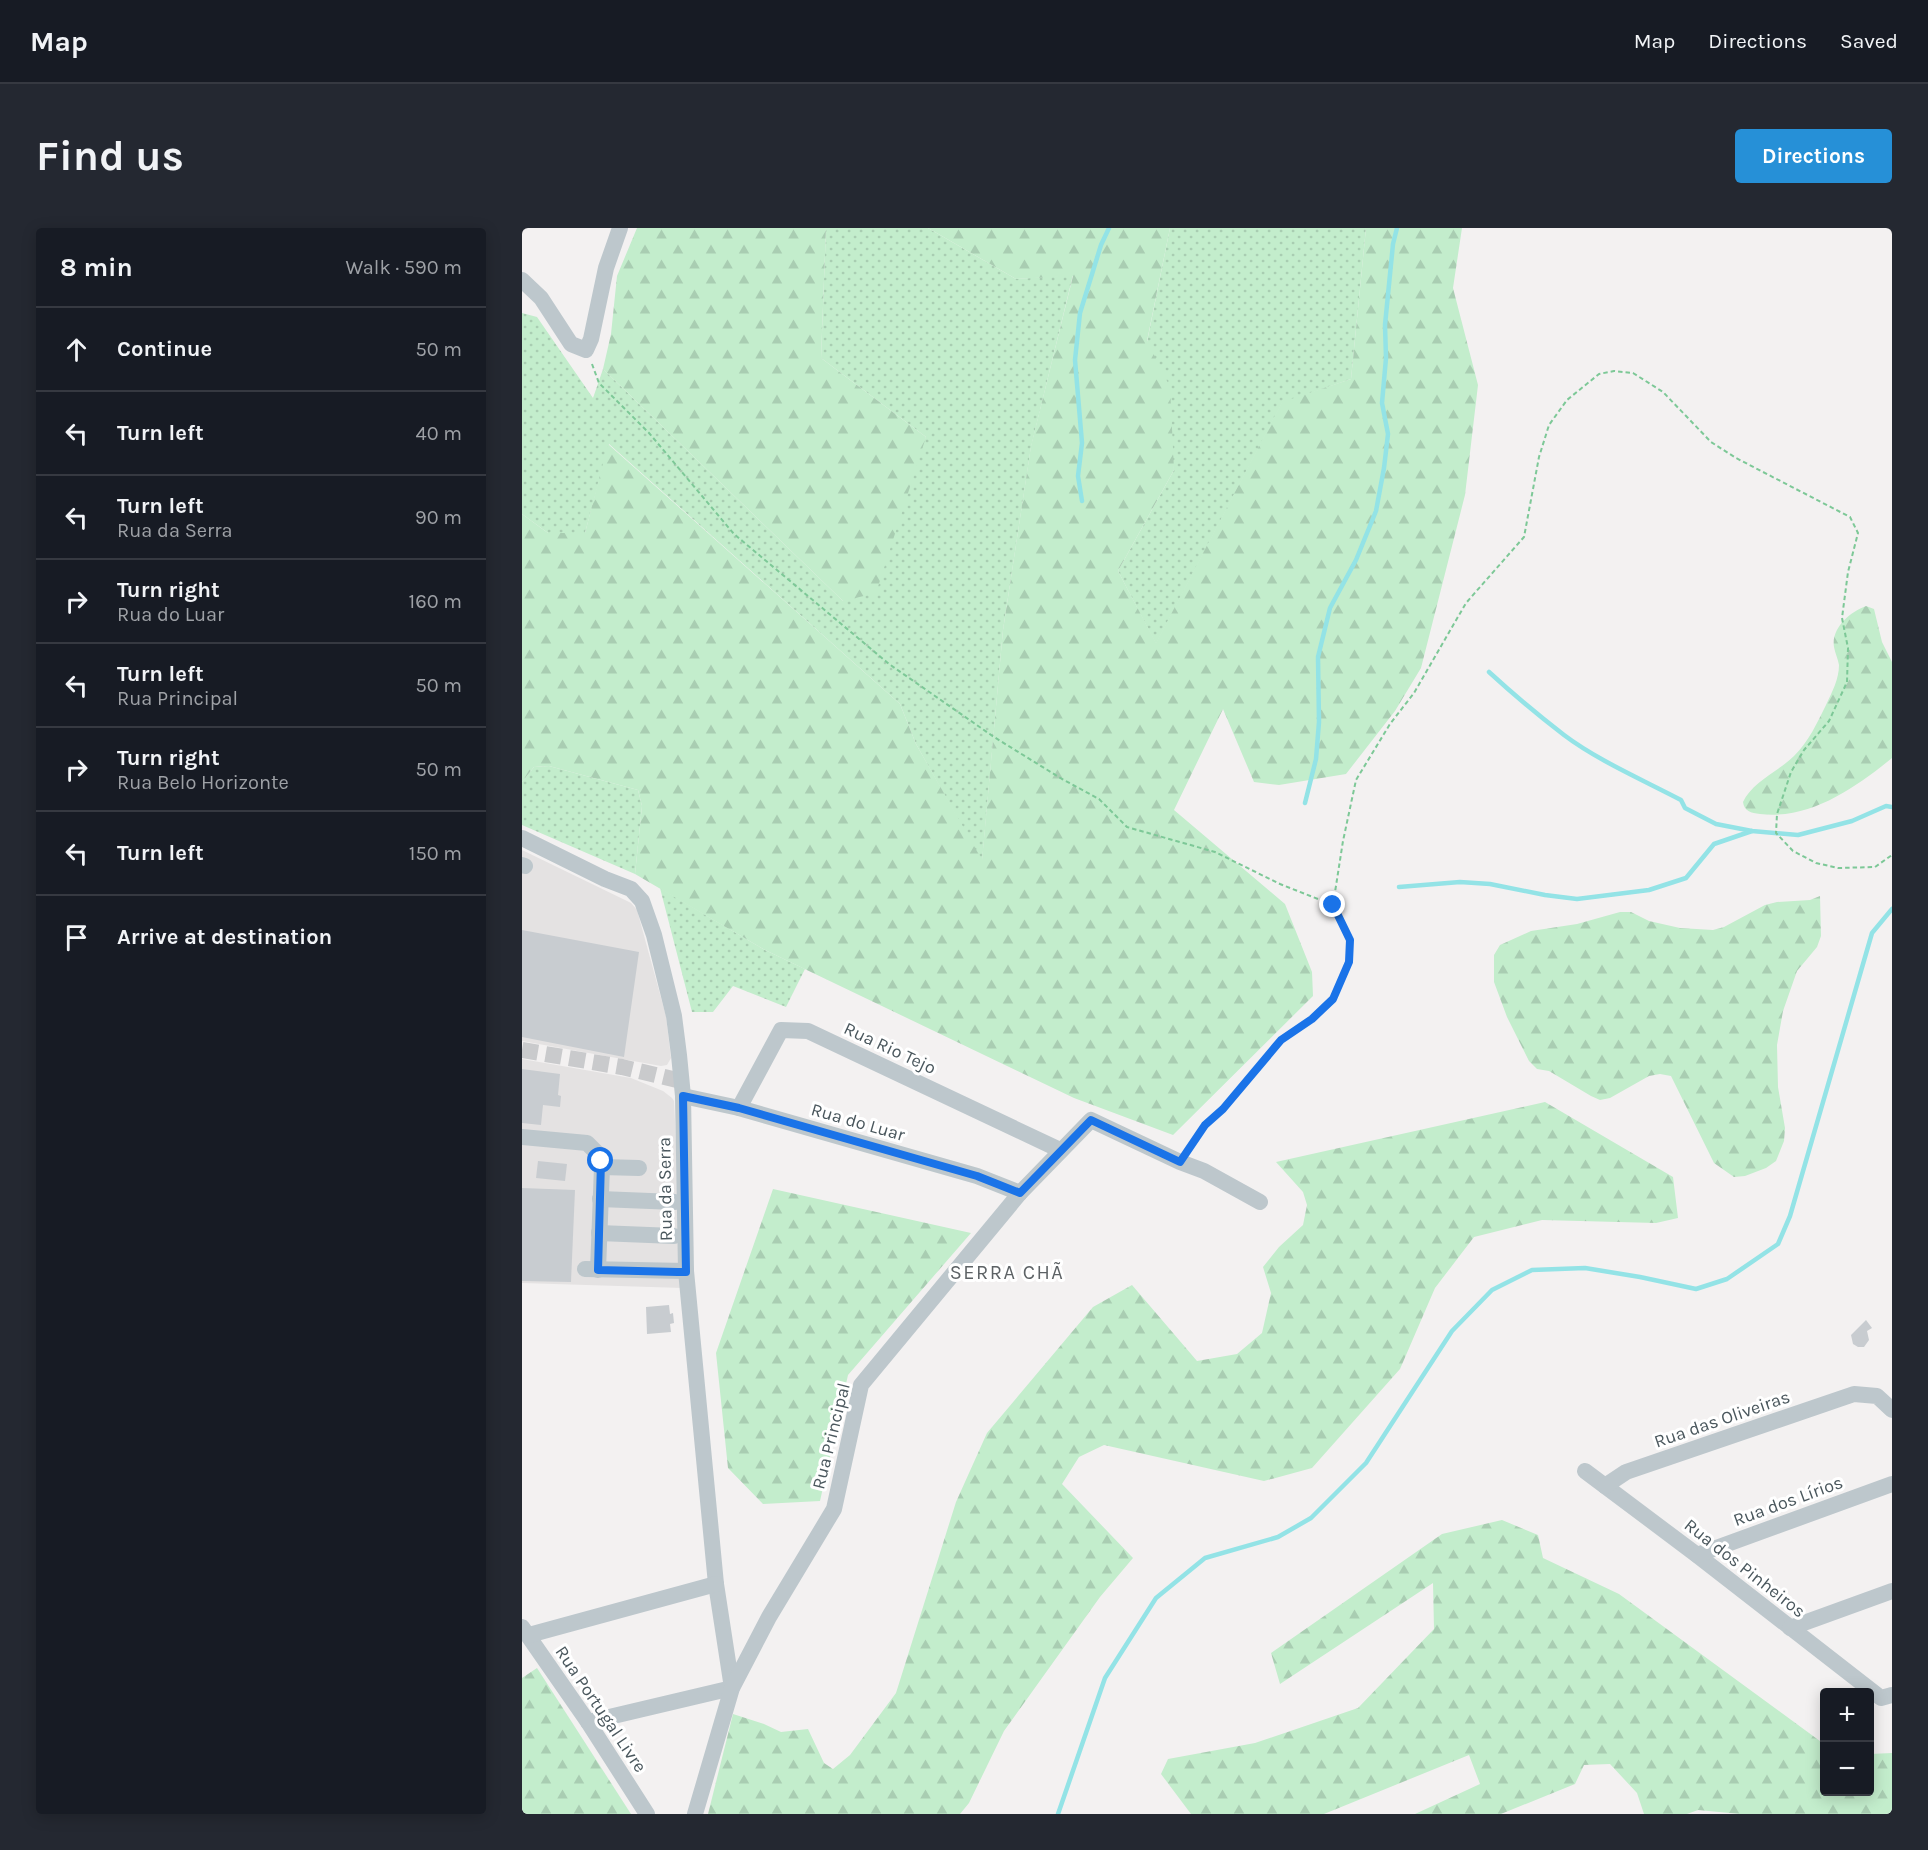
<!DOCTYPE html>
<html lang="en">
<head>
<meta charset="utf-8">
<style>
	:root { --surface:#171b24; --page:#242831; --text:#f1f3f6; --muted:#9ea1a6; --line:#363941; --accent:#2690d7 }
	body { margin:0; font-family:Karla,sans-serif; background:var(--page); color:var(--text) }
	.controls { position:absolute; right:18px; bottom:18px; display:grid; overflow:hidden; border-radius:6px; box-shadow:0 3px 15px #0003 }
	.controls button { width:54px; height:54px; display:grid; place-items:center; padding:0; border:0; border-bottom:2px solid var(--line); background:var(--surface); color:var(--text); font:30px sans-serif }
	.stop { position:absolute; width:18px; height:18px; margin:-14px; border:4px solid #1a73e8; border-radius:50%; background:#fff }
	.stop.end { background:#1a73e8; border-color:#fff; box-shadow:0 2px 6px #0008 }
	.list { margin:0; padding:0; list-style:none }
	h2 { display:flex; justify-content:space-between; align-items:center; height:78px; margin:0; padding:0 24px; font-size:26px }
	h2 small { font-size:20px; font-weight:400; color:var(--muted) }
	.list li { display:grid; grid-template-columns:39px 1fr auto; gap:18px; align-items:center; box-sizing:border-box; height:84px; padding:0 24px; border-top:2px solid var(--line) }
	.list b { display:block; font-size:22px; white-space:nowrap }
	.list p { margin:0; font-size:20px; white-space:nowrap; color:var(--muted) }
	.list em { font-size:20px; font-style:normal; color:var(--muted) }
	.icon { flex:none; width:33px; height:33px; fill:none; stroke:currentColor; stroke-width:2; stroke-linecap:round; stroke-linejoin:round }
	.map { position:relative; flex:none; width:1370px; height:1586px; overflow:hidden; border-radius:6px }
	header { display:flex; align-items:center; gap:36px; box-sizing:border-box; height:84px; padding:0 30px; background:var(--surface); border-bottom:2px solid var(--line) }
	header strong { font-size:28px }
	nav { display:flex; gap:33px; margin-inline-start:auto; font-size:21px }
	.intro { display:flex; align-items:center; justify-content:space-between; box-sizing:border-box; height:144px; padding:0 36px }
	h1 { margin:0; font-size:42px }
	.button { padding:15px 27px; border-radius:6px; background:var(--accent); color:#fff; font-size:21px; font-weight:700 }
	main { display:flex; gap:36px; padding:0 36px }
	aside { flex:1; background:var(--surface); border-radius:6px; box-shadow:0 3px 15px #0003 }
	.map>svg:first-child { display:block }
	.education { fill:#e4e2e2 }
	.grass { fill:url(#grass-dots) }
	.forest { fill:url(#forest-firs) }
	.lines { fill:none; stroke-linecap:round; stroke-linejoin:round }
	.stream { stroke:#93e3e6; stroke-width:4.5 }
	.building { fill:#c8ccd0 }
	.minor-tunnel { stroke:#c9cacc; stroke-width:16; stroke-dasharray:16 8; stroke-linecap:butt }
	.path { stroke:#7dc897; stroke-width:2; stroke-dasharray:4.5 3; stroke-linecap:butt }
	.minor { stroke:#bdc7cc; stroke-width:16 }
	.route { stroke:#1a73e8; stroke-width:8 }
	.labels { text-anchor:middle; stroke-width:6; stroke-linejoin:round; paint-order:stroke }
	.street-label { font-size:18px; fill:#4a575d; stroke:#fff }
	.neighbourhood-label { font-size:20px; letter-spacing:1.5px; fill:#5d6265; stroke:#fff }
</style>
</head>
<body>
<header>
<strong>Map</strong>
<nav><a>Map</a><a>Directions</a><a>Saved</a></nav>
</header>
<div class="intro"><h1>Find us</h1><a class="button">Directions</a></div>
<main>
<aside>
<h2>8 min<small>Walk · 590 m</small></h2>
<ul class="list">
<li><svg class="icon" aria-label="ahead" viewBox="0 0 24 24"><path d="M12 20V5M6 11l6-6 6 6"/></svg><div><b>Continue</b></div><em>50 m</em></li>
<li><svg class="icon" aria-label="left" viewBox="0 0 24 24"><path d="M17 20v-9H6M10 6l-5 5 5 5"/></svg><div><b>Turn left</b></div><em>40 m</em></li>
<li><svg class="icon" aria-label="left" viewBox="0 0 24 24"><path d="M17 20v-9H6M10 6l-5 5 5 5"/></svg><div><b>Turn left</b><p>Rua da Serra</p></div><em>90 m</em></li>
<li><svg class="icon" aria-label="right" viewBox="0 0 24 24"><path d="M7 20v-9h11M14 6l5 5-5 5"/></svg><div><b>Turn right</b><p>Rua do Luar</p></div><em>160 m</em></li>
<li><svg class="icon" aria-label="left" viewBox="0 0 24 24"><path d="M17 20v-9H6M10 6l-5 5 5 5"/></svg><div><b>Turn left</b><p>Rua Principal</p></div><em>50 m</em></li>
<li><svg class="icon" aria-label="right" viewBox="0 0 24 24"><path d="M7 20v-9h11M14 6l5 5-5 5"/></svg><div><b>Turn right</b><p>Rua Belo Horizonte</p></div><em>50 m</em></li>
<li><svg class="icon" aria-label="left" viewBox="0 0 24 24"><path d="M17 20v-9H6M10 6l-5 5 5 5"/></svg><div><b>Turn left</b></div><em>150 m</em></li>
<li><svg class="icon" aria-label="arrive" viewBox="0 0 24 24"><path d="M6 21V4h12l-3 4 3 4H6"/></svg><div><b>Arrive at destination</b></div></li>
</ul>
</aside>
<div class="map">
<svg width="1370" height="1586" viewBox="0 0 1370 1586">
	<defs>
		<pattern id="grass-dots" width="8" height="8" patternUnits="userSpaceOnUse" patternTransform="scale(1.5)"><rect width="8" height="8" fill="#c3edcc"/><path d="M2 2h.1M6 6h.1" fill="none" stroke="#a9cdb2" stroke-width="1.8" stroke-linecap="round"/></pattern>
		<pattern id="forest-firs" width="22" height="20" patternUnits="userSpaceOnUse" patternTransform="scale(1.5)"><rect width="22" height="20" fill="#c3edcc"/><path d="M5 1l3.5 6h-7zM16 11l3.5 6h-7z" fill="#a9cdb2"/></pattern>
	</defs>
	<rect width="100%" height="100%" fill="#f3f1f1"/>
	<g class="education">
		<path d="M0 622 103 672 109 675 115 682 144 788 149 830 145 837 139 838 0 813Z"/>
		<path d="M0 831 109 850 141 863 150 870 152 873 161 1060 0 1055Z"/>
	</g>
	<g class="grass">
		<path d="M304 0H406L494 51 551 47 509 219 481 402 460 634 394 516 378 476 87 216 63 305H26L0 286V85L15 89 71 170 81 141 321 373 404 209 299 130Z"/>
		<path d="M648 0H844L829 151 760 175 634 416 596 343 652 242 625 114Z"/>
		<path d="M27 538 116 562 120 578 113 646 0 597V554L12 539Z"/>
		<path d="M138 660 243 722 283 741 264 779 211 758 191 784H170Z"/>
	</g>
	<g class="forest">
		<path d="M115 0H304L299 130 404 209 354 365 321 373 81 141 89 106 95 48Z"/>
		<path d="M406 0H648L625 113 648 159 652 242 596 343 634 415 760 174 829 151 844 0H940L931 60 956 157 943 267 899 440 873 483 824 546 757 557 732 554 701 481 652 582 763 676 790 744 791 768 651 907 552 870 243 722 113 646 120 578 116 562 27 538 12 539 0 554V286L26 305H63L86 216 378 476 394 516 460 632 481 402 509 218 551 48 494 51Z"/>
		<path d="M1344 378 1352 381 1360 414 1370 434V530C1333 560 1288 592 1238 586 1229 585 1222 583 1221 574 1230 554 1257 543 1272 528 1287 513 1295 495 1304 477 1310 464 1317 451 1317 437 1316 431 1313 425 1312 419 1309 400 1328 384 1344 378Z"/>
		<path d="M1298 668 1299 708 1295 719 1275 743 1261 783 1255 817 1256 859 1263 900 1262 913 1254 933 1244 940 1223 948 1212 949 1192 935 1149 848 1138 846 1127 848 1088 870 1078 872 1069 868 1027 843 1015 841 1007 833 985 789 972 754V727L978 717 1009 703 1055 696 1098 684H1109L1127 693 1158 700 1191 702 1202 699 1243 677 1255 674 1288 672Z"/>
		<path d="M1023 874 1151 949 1156 990 1134 995 1020 992 952 1009 913 1060 878 1141 790 1240 742 1253 582 1217 557 1229 540 1256 611 1330 578 1369 482 1503 447 1575 438 1586H186L211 1486 242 1496 259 1504 286 1501 302 1535 311 1541 328 1527 374 1465 434 1274 465 1205 571 1079 610 1057 675 1133 715 1126 740 1105 749 1065 741 1039 757 1019 781 997 785 977 781 964 754 934Z"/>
		<path d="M251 961 449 1005 326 1147 298 1273 241 1276 206 1240 194 1125Z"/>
		<path d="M980 1292 1016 1307 1021 1330 1097 1366 1302 1516V1564H1348V1526L1370 1525V1586H1218L1176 1582 1165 1586H1122L1115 1565 1088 1536 1062 1537 1053 1556 979 1586H893L958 1556 947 1527 802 1586H669L639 1546 646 1531 733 1515 836 1480 912 1401 911 1355 758 1456 749 1425 920 1306Z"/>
		<path d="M15 1440 109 1586H0V1450Z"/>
	</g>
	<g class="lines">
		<g class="stream">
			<path d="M560 273 556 248 560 215 553 132 558 85 579 17 587 0"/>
			<path d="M967 444C991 466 1016 487 1042 507 1075 532 1121 552 1159 572L1163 580 1194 596 1230 603 1276 607 1330 593 1364 578 1370 579"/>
			<path d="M783 575 794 531 797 494 796 429 808 380 834 332 854 283 862 240 866 206 860 175 864 130 863 97 871 16 875 0"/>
			<path d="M877 659 938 654 968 656 1023 667 1055 671 1127 662 1164 650 1192 616 1230 603"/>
			<path d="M536 1586 583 1450 634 1370 683 1330 756 1309 789 1290 844 1235 930 1103 970 1062 1010 1042 1063 1040 1118 1049 1174 1061 1205 1051 1256 1016 1268 988 1350 705 1370 681"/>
		</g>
	</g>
	<g class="building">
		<path d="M0 702 117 724 102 829 0 809Z"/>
		<path d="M0 841 38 846 36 867 39 868 38 879 21 877 19 897 0 895Z"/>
		<path d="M16 933 45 936 43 953 14 950Z"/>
		<path d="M0 960 53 962 49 1054 0 1053Z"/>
		<path d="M147 1077 148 1086 151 1085 152 1095 148 1096 149 1104 125 1106 124 1079Z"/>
		<path d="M1344 1092 1350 1100 1345 1103 1347 1112 1342 1119H1336L1331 1116 1329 1107Z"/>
	</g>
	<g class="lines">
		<path class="minor-tunnel" d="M0 822 100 839 159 853"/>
		<g class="path">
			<path d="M70 136 77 155 127 205 212 306 367 436 472 509 540 551 577 571 605 599 693 624 758 656 811 677 828 712 827 734 811 771 790 791 759 812 701 881 683 897 667 922"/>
			<path d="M811 677 821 613 834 552 868 496 892 465 944 375 1002 309 1017 229 1027 197 1045 172 1077 146 1092 143 1111 145 1141 164 1189 214 1214 230 1328 289 1336 305 1326 344 1320 390 1326 420 1325 454 1307 493 1282 522 1269 544 1255 586 1254 605 1271 623 1294 635 1316 640 1353 639 1370 627"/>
		</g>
		<g class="minor">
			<path d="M0 52 19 70 49 116 64 122 69 111 84 40 98 0"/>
			<path d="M0 610 83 651 109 661 120 673 132 707 152 788 157 827 161 868 164 1043 194 1356 210 1460 66 1494"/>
			<path d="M0 637 3 638"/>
			<path d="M161 868 217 880 455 948 498 965"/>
			<path d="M217 880 259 802 286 803 538 922"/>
			<path d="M0 909 65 915 75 925 80 939 76 1042"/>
			<path d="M80 939 117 940"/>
			<path d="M78 971 153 974"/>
			<path d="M77 1005 152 1008"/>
			<path d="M63 1041 164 1043"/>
			<path d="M1063 1243 1175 1327 1359 1470 1370 1467"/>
			<path d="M1083 1258 1104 1244 1332 1166 1355 1168 1370 1182"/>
			<path d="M1175 1327 1370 1256"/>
			<path d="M0 1399 66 1494 125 1586"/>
			<path d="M1268 1400 1370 1363"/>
			<path d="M7 1407 194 1356"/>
			<path d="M173 1586 210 1460 247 1389 312 1281 339 1157 498 965 569 892 658 934 682 943 738 974"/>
		</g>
	</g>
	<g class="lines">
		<path class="route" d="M79 933 76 1042 156 1044H164L161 868 217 880 455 948 498 965 569 892 658 934 683 897 701 881 759 812 790 791 811 771 827 734 828 712 811 677"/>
	</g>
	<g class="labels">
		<g class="street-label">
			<text transform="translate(368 820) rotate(25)" y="6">Rua Rio Tejo</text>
			<text transform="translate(336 894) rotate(16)" y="6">Rua do Luar</text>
			<text transform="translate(143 961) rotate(-91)" y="6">Rua da Serra</text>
			<text transform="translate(1200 1191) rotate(-19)" y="6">Rua das Oliveiras</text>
			<text transform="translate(309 1208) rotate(-76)" y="6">Rua Principal</text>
			<text transform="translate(1266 1273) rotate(-20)" y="6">Rua dos Lírios</text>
			<text transform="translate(1223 1340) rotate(38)" y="6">Rua dos Pinheiros</text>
			<text transform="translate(79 1481) rotate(56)" y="6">Rua Portugal Livre</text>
		</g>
		<g class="neighbourhood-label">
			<text x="485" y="1051">SERRA CHÃ</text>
		</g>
	</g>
</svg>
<div class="controls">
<button>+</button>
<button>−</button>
</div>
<div class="stop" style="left:79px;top:933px"></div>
<div class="stop end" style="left:811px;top:677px"></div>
</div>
</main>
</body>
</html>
